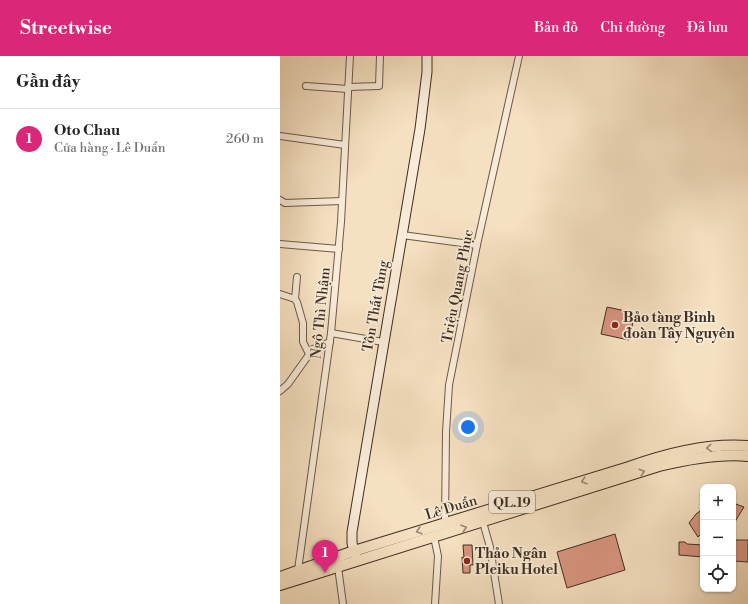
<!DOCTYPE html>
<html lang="vi">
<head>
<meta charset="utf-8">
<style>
	:root { --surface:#fff; --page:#f6f6f6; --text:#222; --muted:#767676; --line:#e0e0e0; --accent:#db2777 }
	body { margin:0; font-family:"Libre Bodoni",serif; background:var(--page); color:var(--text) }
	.controls { position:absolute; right:12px; bottom:12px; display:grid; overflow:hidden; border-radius:8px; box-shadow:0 1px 3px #0004 }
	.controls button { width:36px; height:36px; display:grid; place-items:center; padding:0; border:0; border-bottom:1px solid var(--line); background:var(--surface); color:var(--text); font:20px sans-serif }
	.you { position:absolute; left:188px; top:371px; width:14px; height:14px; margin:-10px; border:3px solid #fff; border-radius:50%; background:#1a73e8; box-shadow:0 0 0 6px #1a73e833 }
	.badge { display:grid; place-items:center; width:26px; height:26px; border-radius:50%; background:var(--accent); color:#fff; font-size:13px; font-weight:700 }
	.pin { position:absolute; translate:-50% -33px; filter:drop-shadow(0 1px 2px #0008) }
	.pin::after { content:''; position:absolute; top:21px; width:14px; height:12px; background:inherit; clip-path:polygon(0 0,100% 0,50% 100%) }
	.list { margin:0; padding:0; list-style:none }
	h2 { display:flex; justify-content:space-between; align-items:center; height:52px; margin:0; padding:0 16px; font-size:17px }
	h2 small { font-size:13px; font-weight:400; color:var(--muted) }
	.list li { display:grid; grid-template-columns:26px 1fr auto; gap:12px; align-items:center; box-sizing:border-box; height:60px; padding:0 16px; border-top:1px solid var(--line) }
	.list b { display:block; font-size:15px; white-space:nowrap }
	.list p { margin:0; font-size:13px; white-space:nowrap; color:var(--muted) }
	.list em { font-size:13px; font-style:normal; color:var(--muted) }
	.icon { flex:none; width:22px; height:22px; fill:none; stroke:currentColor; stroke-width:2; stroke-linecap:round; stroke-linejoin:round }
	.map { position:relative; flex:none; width:468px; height:548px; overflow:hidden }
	header { display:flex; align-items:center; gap:24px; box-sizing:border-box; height:56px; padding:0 20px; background:var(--accent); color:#fff }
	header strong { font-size:19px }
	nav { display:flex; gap:22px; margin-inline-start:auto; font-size:14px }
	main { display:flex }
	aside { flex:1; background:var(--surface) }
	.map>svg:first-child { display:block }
	.building { fill:#d99480; stroke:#3e2e22 }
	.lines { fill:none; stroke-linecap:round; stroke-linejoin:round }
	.street-casing { stroke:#6c5a4a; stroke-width:8 }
	.secondary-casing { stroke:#3e2e22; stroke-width:11 }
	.primary-casing { stroke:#3e2e22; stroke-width:12 }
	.street { stroke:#f8ebd7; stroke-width:6 }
	.secondary { stroke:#f8ebd7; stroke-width:9 }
	.primary { stroke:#f5e0c1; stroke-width:10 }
	.oneway { stroke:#9a8772 }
	.poi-dot { fill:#8f2418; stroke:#f8ebd7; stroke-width:1.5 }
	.labels { text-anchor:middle; stroke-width:3.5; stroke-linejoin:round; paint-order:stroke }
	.shield { fill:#f8ebd7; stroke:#766758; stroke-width:1 }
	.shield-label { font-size:13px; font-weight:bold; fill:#3e2e22 }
	.street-label { font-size:14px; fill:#3e2e22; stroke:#f8ebd7 }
	.poi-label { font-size:14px; font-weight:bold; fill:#3e2e22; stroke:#f8ebd7; text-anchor:start }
</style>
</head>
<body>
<header>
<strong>Streetwise</strong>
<nav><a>Bản đồ</a><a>Chỉ đường</a><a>Đã lưu</a></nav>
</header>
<main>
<aside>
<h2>Gần đây<small></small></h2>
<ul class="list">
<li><span class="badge">1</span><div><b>Oto Chau</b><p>Cửa hàng · Lê Duẩn</p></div><em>260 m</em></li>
</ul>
</aside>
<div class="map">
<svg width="468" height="548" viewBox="0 0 468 548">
	<rect width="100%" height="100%" fill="#f5e0c1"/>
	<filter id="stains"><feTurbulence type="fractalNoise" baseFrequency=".005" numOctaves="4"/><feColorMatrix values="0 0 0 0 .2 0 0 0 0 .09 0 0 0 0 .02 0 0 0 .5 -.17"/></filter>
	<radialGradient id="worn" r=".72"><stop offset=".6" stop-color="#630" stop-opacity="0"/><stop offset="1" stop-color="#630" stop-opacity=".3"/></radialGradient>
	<g class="building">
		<path d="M327 251 355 257 349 284 321 278Z"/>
		<path d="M453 447 464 451 453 469Z"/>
		<path d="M423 453V476L418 481 409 467 416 458Z"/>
		<path d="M335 478 345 514 287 532 277 496Z"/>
		<path d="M453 484H468V506L453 505Z"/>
		<path d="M399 486H405L407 488 423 489V501L399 499Z"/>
		<path d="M183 489H192L193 509H190V517H183L182 501 184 502Z"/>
	</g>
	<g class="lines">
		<g class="street-casing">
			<g id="street">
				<path d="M26 30 68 33"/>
				<path d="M68 31 99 30 100 0"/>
				<path d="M0 80 65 89"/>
				<path d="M0 144 5 147 62 145"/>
				<path d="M122 179 197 189"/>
				<path d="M0 188 59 193"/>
				<path d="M0 238 15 243 17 246 23 267V286L29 298"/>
				<path d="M15 243 17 221"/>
				<path d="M51 277 103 286"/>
				<path d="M0 335 8 328 33 293 50 286"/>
				<path d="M203 466 210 491 219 548"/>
				<path d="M165 468 166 376 169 329 197 189 239 0"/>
				<path d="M154 481 158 500 155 548"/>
				<path d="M58 511 63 548"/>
				<path d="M18 514 51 277 61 166 70 0"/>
			</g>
		</g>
		<g class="secondary-casing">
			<path id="secondary" d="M76 502 72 487V476L140 73 147 16V0"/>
		</g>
		<g class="primary-casing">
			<g id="primary">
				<path d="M0 521 74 495 349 411C385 398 430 387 468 390"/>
				<path d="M0 529 379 410C408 403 439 397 468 400"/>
			</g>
		</g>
		<use href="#street" class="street"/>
		<use href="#secondary" class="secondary"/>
		<use href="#primary" class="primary"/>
	</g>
	<defs><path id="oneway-chevron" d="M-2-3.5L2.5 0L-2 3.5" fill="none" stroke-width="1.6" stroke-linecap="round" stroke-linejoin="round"/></defs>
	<g class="oneway">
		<use href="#oneway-chevron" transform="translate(429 392) rotate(176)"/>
		<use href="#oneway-chevron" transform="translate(362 416) rotate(-18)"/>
		<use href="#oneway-chevron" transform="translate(304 425) rotate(163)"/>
		<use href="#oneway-chevron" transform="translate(184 472) rotate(-17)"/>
		<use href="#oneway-chevron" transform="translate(139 475) rotate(163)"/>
	</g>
	<g class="poi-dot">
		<circle cx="335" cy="269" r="4"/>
		<circle cx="187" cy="505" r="4"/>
	</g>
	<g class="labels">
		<rect class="shield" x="209" y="435" width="46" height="22" rx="3"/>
		<g class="shield-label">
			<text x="232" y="451">QL.19</text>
		</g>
		<g class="street-label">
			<text transform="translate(177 230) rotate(-79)" y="5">Triệu Quang Phục</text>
			<text transform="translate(95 250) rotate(-80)" y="5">Tôn Thất Tùng</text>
			<text transform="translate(40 257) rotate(-84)" y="5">Ngô Thì Nhậm</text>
			<text transform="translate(171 451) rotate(-17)" y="5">Lê Duẩn</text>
		</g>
		<g class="poi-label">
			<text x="343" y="266">Bảo tàng Binh<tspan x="343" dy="16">đoàn Tây Nguyên</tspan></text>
			<text x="195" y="502">Thảo Ngân<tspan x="195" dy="16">Pleiku Hotel</tspan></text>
		</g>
	</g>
	<rect width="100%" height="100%" filter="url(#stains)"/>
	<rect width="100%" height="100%" fill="url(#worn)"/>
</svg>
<div class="controls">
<button>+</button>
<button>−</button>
<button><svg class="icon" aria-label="locate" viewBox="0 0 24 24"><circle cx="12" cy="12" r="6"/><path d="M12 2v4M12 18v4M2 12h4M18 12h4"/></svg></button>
</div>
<div class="you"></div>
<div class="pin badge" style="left:45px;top:517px">1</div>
</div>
</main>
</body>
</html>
